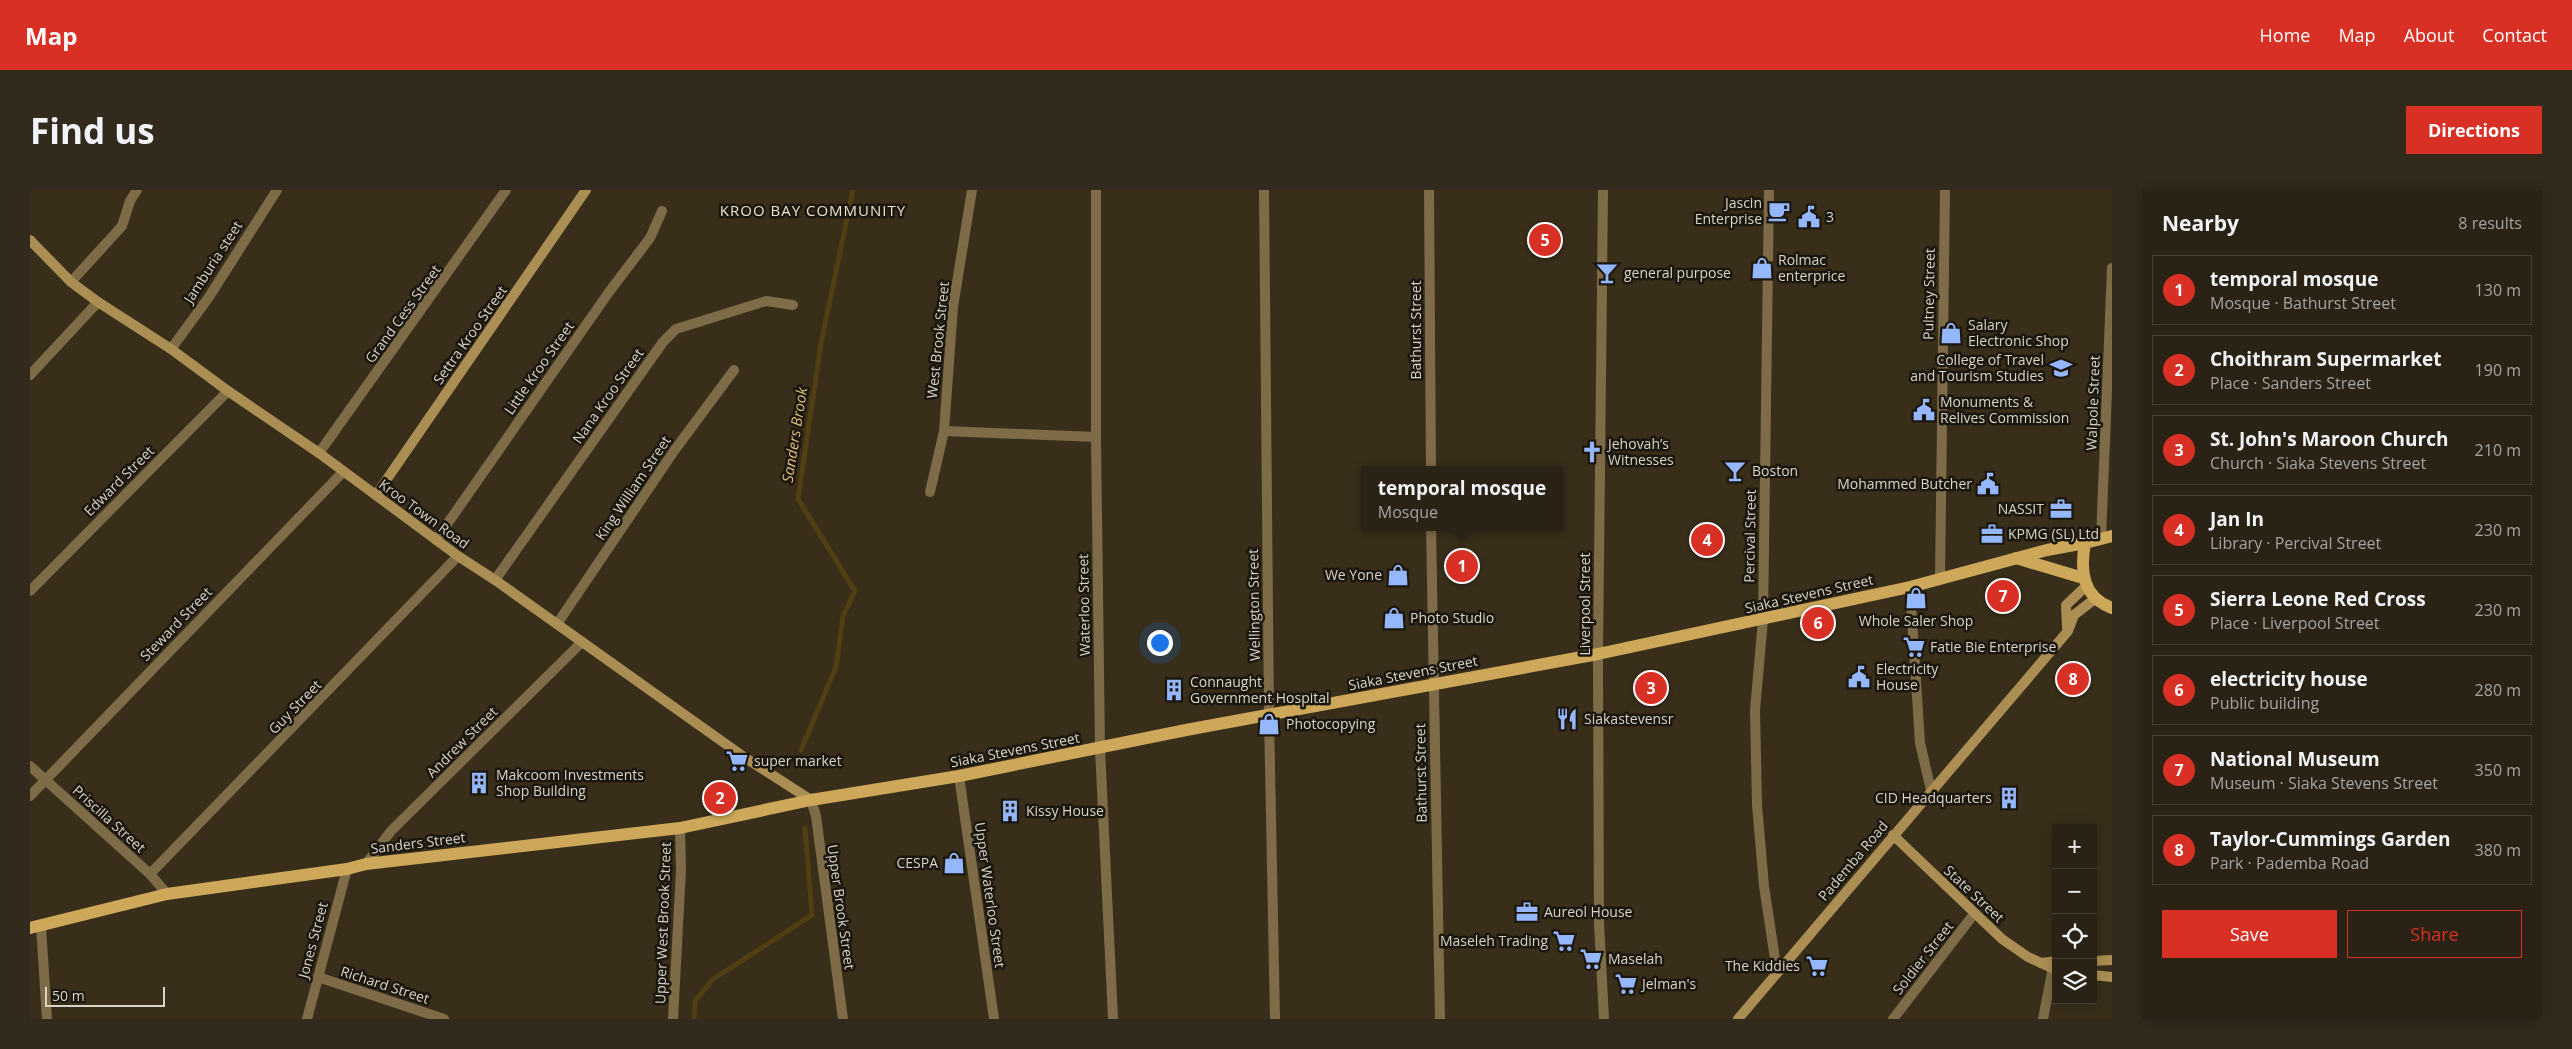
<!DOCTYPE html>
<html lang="en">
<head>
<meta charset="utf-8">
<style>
	:root { --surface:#2a2214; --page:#322a1d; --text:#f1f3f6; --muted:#a5a4a0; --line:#463f34; --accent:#d93025 }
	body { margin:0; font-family:"Open Sans",sans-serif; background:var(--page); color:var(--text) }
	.controls { position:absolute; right:15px; bottom:15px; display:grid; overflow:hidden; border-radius:0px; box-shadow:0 2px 12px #0003 }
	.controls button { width:45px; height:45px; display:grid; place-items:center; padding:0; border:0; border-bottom:1px solid var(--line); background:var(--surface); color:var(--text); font:25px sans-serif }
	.scale { position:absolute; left:15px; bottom:12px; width:120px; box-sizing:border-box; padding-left:5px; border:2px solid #dad3c7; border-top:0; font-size:14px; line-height:18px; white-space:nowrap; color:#dad3c7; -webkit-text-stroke:4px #1b170e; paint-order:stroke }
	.you { position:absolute; left:1129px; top:452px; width:18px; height:18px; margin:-12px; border:4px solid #fff; border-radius:50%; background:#1a73e8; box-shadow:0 0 0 8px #1a73e833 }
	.badge { display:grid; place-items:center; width:32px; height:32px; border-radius:50%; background:var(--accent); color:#fff; font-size:16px; font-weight:700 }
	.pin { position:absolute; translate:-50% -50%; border:2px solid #fff; box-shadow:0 1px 5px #0006 }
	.popup { position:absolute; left:1331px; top:276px; width:202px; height:65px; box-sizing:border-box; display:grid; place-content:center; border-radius:0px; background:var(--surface); filter:drop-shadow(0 1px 4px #0005); font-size:16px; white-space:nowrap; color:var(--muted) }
	.popup b { font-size:19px; color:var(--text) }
	.popup::after { content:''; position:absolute; left:50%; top:100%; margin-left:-10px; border:10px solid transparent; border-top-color:var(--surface) }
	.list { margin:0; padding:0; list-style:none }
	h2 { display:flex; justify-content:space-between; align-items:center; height:65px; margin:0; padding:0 20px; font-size:21px }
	h2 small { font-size:16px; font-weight:400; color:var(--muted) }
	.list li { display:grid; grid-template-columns:32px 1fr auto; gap:15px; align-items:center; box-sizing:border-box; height:70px; margin:0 10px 10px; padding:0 10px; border:1px solid var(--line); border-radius:0px }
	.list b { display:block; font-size:19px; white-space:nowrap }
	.list p { margin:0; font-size:16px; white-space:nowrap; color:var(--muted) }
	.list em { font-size:16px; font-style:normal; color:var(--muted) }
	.actions { display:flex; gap:10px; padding:15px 20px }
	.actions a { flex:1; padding:11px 0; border:1px solid var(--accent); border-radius:0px; text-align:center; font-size:18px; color:var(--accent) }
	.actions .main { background:var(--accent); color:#fff }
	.icon { flex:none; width:28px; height:28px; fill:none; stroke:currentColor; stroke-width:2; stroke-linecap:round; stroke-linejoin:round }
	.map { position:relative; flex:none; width:2082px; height:829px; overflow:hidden; border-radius:0px }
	header { display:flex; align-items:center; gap:30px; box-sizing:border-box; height:70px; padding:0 25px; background:var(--accent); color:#fff }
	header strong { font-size:24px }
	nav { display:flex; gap:28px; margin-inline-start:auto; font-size:18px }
	.intro { display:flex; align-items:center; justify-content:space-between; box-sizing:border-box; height:120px; padding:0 30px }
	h1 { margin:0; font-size:35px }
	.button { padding:12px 22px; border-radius:0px; background:var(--accent); color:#fff; font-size:18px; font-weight:700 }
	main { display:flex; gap:30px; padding:0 30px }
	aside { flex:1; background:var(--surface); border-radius:0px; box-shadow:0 2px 12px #0003 }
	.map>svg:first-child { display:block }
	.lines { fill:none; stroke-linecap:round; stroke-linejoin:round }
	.stream { stroke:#523e13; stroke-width:5 }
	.street { stroke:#7e6c48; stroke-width:10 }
	.secondary { stroke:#ab8e53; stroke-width:10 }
	.primary { stroke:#cea85a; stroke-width:12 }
	.labels { text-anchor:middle; stroke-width:5; stroke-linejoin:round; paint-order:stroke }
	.poi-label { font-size:14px; fill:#dad3c7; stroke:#1b170e; text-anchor:start }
	.street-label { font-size:14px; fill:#dad3c7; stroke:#1b170e }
	.neighbourhood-label { font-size:15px; letter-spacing:1px; fill:#ede0c7; stroke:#1b170e }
	.water-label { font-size:15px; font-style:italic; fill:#dfbd79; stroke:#1b170e }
</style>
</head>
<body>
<header>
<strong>Map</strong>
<nav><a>Home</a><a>Map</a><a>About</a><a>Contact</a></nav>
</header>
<div class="intro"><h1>Find us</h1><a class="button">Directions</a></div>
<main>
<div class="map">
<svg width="2082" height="829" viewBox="0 0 2082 829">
	<rect width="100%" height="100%" fill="#382e1a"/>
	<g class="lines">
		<g class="stream">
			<path d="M771 560 806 477 813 426 825 401 768 309 791 153 823 0"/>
			<path d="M664 829 665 811 682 790 782 725 775 638"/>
		</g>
		<g class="street">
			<path d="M1066 0V247L1070 559 1083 829"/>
			<path d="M1234 0 1239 526 1245 829"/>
			<path d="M1399 0 1401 280"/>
			<path d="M1573 0 1568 464 1569 733 1574 829"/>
			<path d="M1739 0 1733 430 1725 520 1727 615 1734 696 1747 782"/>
			<path d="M41 92 92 36 100 11 107 0"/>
			<path d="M141 159 179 107 247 0"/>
			<path d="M0 185 68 112"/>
			<path d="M914 241 1066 247"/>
			<path d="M289 263 476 0"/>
			<path d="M900 302 914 241 923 117 942 0"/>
			<path d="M1401 337 1410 829"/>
			<path d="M2071 348 2082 78"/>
			<path d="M406 350 579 102 620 48 632 21"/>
			<path d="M1910 389 1915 0"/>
			<path d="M465 390 633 152 646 139 736 111 763 115"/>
			<path d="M1880 397 1890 553 1901 600"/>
			<path d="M0 401 198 201"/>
			<path d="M527 434 644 261 704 180"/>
			<path d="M0 576 120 684 137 704"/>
			<path d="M929 586 964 829"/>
			<path d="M0 606 313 282"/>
			<path d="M781 610 786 626 813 829"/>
			<path d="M336 674 361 641 552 452"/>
			<path d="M120 684 428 366"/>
			<path d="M11 736 17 829"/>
			<path d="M288 787 414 829"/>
			<path d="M277 829 317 679"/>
			<path d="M643 829 651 680 650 638"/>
			<path d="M1863 829 1944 724"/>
			<path d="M2013 829 2024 772"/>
		</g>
		<g class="secondary">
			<path d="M0 50 41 92 68 112 141 159 198 201 289 263 428 366 465 390 714 567 781 610"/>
			<path d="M346 305 556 0"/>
			<path d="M2037 437 2036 415 2056 396"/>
			<path d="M1863 645 1972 749 1998 767 2026 780"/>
			<path d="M2063 771 2082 770"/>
			<path d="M2011 773 2026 771"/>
			<path d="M2063 785 2082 787"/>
			<path d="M1708 829 2038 441 2044 425 2066 408"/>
		</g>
		<g class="primary">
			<path d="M2082 346 2055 353C2050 380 2052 407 2082 418"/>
			<path d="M1986 368 2053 388"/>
			<path d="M0 738 137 704 317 679 336 674 650 638 781 610 929 586 1156 540 1568 464 1880 397 2017 360 2055 353"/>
		</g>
	</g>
	<defs>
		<g id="cafe-bare" transform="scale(1.725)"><path d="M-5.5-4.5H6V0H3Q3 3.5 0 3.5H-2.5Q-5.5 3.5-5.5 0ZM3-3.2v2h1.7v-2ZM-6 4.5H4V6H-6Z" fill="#94b7fd" stroke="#1b170e" stroke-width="2.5" paint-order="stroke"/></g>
		<g id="civic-bare" transform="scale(1.725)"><path d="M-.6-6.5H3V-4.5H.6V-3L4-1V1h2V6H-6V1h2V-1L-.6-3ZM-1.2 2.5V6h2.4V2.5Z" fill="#94b7fd" stroke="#1b170e" stroke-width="2.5" paint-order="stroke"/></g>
		<g id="shop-bare" transform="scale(1.725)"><path d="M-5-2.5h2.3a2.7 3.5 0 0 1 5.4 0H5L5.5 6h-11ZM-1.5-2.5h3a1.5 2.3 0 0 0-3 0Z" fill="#94b7fd" stroke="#1b170e" stroke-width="2.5" paint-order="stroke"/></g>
		<g id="bar-bare" transform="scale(1.725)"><path d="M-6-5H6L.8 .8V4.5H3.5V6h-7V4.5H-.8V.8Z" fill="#94b7fd" stroke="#1b170e" stroke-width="2.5" paint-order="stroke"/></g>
		<g id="university-bare" transform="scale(1.725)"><path d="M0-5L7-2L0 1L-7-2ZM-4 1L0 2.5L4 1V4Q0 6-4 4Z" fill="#94b7fd" stroke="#1b170e" stroke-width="2.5" paint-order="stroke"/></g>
		<g id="church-bare" transform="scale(1.725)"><path d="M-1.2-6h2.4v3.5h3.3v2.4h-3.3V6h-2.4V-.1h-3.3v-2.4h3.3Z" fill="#94b7fd" stroke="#1b170e" stroke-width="2.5" paint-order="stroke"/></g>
		<g id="office-bare" transform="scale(1.725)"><path d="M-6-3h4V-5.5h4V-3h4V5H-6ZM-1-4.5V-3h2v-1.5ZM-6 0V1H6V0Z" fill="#94b7fd" stroke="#1b170e" stroke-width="2.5" paint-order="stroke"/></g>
		<g id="supermarket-bare" transform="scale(1.725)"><path d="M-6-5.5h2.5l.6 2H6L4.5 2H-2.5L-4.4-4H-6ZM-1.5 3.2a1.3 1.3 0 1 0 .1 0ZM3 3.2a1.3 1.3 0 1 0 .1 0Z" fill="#94b7fd" stroke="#1b170e" stroke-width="2.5" paint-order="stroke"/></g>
		<g id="building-bare" transform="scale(1.725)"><path d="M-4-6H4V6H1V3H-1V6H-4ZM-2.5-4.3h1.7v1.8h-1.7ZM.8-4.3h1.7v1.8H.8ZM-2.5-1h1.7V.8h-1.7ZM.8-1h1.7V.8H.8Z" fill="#94b7fd" stroke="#1b170e" stroke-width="2.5" paint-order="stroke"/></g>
		<g id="restaurant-bare" transform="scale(1.725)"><path d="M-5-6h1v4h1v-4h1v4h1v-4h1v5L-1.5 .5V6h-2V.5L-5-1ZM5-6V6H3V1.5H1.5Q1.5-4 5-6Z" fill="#94b7fd" stroke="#1b170e" stroke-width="2.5" paint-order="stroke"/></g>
	</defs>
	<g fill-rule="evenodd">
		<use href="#cafe-bare" x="1749" y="21"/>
		<use href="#civic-bare" x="1779" y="27"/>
		<use href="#shop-bare" x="1732" y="78"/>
		<use href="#bar-bare" x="1577" y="83"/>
		<use href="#shop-bare" x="1921" y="143"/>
		<use href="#university-bare" x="2031" y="178"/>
		<use href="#civic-bare" x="1894" y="220"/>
		<use href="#church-bare" x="1562" y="262"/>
		<use href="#bar-bare" x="1705" y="281"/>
		<use href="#civic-bare" x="1958" y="294"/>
		<use href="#office-bare" x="2031" y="319"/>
		<use href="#office-bare" x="1962" y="344"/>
		<use href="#shop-bare" x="1368" y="385"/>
		<use href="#shop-bare" x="1886" y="408"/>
		<use href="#shop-bare" x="1364" y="428"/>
		<use href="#supermarket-bare" x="1884" y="457"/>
		<use href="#civic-bare" x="1829" y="487"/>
		<use href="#building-bare" x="1144" y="500"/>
		<use href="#restaurant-bare" x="1537" y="529"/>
		<use href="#shop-bare" x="1239" y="534"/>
		<use href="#supermarket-bare" x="707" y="571"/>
		<use href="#building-bare" x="449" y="593"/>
		<use href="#building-bare" x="1979" y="608"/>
		<use href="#building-bare" x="980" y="621"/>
		<use href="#shop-bare" x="924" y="673"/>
		<use href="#office-bare" x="1497" y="722"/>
		<use href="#supermarket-bare" x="1534" y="751"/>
		<use href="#supermarket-bare" x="1561" y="769"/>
		<use href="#supermarket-bare" x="1787" y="776"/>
		<use href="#supermarket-bare" x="1596" y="794"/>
	</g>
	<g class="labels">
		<g class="poi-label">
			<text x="1732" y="18" text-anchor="end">Jascin<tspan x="1732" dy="16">Enterprise</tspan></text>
			<text x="1796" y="32">3</text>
			<text x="1748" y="75">Rolmac<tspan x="1748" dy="16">enterprice</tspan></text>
			<text x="1594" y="88">general purpose</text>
			<text x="1938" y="140">Salary<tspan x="1938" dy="16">Electronic Shop</tspan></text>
			<text x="2014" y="175" text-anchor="end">College of Travel<tspan x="2014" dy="16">and Tourism Studies</tspan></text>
			<text x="1910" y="217">Monuments &amp;<tspan x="1910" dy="16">Relives Commission</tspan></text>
			<text x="1578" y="259">Jehovah’s<tspan x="1578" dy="16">Witnesses</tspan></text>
			<text x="1722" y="286">Boston</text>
			<text x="1942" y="299" text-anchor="end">Mohammed Butcher</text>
			<text x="2014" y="324" text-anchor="end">NASSIT</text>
			<text x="1978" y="349">KPMG (SL) Ltd</text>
			<text x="1352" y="390" text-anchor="end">We Yone</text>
			<text x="1380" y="433">Photo Studio</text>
			<text x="1886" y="436" text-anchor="middle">Whole Saler Shop</text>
			<text x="1900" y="462">Fatie Bie Enterprise</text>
			<text x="1846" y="484">Electricity<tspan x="1846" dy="16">House</tspan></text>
			<text x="1160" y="497">Connaught<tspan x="1160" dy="16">Government Hospital</tspan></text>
			<text x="1554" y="534">Siakastevensr</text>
			<text x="1256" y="539">Photocopying</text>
			<text x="724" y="576">super market</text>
			<text x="466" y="590">Makcoom Investments<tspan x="466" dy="16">Shop Building</tspan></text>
			<text x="1962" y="613" text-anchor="end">CID Headquarters</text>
			<text x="996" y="626">Kissy House</text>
			<text x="908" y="678" text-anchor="end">CESPA</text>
			<text x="1514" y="727">Aureol House</text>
			<text x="1518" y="756" text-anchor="end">Maseleh Trading</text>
			<text x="1578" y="774">Maselah</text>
			<text x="1770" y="781" text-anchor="end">The Kiddies</text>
			<text x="1612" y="799">Jelman's</text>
		</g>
		<g class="street-label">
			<text transform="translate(183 72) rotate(-57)" y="5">Jamburia steet</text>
			<text transform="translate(1899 104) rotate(-89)" y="5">Pultney Street</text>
			<text transform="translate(373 124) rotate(-54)" y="5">Grand Cess Street</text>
			<text transform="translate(1386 140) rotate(-90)" y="5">Bathurst Street</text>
			<text transform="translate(440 145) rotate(-55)" y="5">Settra Kroo Street</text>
			<text transform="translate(908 150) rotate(-84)" y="5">West Brook Street</text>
			<text transform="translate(509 178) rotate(-55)" y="5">Little Kroo Street</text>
			<text transform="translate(578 206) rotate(-55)" y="5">Nana Kroo Street</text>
			<text transform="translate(2063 213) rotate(-88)" y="5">Walpole Street</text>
			<text transform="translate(89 291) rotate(-45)" y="5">Edward Street</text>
			<text transform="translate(603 298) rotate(-56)" y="5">King William Street</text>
			<text transform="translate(394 324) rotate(36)" y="5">Kroo Town Road</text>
			<text transform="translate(1720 346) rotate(-89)" y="5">Percival Street</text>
			<text transform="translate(1779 404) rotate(-13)" y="5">Siaka Stevens Street</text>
			<text transform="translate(1555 414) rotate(-90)" y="5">Liverpool Street</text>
			<text transform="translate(1054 415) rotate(-91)" y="5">Waterloo Street</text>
			<text transform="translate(1224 415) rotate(-91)" y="5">Wellington Street</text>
			<text transform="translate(146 434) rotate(-46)" y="5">Steward Street</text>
			<text transform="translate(1383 483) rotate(-11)" y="5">Siaka Stevens Street</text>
			<text transform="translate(265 517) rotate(-46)" y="5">Guy Street</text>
			<text transform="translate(432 552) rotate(-45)" y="5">Andrew Street</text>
			<text transform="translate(985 560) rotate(-11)" y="5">Siaka Stevens Street</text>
			<text transform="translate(1391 583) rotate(-91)" y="5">Bathurst Street</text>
			<text transform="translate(79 629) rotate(42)" y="5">Priscilla Street</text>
			<text transform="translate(388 653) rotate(-7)" y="5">Sanders Street</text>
			<text transform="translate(1823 671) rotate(-50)" y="5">Pademba Road</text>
			<text transform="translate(1944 704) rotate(43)" y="5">State Street</text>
			<text transform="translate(960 705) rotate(82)" y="5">Upper Waterloo Street</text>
			<text transform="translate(811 717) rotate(82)" y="5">Upper Brook Street</text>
			<text transform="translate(633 733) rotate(-88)" y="5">Upper West Brook Street</text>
			<text transform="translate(283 750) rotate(-75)" y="5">Jones Street</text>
			<text transform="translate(1893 768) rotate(-52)" y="5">Soldier Street</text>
			<text transform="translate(355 795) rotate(18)" y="5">Richard Street</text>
		</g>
		<g class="neighbourhood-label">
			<text x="783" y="26">KROO BAY COMMUNITY</text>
		</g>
		<g class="water-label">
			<text transform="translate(765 245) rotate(-81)" y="5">Sanders Brook</text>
		</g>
	</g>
</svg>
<div class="controls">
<button>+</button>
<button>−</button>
<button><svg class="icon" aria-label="locate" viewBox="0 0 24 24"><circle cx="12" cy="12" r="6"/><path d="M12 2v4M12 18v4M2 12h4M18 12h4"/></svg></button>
<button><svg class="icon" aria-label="layers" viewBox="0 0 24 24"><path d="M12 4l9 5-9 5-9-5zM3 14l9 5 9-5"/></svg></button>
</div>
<div class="scale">50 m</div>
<div class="you"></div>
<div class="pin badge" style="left:1432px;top:376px">1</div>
<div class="popup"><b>temporal mosque</b>Mosque</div>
<div class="pin badge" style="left:690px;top:608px">2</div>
<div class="pin badge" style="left:1621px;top:498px">3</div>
<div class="pin badge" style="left:1677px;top:350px">4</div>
<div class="pin badge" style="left:1515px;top:50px">5</div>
<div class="pin badge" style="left:1788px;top:433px">6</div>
<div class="pin badge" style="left:1973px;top:406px">7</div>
<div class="pin badge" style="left:2043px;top:489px">8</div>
</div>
<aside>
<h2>Nearby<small>8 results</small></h2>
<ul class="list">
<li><span class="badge">1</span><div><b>temporal mosque</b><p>Mosque · Bathurst Street</p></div><em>130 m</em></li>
<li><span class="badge">2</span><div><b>Choithram Supermarket</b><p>Place · Sanders Street</p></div><em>190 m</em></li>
<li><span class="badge">3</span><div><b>St. John's Maroon Church</b><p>Church · Siaka Stevens Street</p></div><em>210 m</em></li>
<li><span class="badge">4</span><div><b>Jan In</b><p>Library · Percival Street</p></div><em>230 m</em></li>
<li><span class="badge">5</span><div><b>Sierra Leone Red Cross</b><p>Place · Liverpool Street</p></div><em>230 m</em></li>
<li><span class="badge">6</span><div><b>electricity house</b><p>Public building</p></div><em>280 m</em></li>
<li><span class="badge">7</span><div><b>National Museum</b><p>Museum · Siaka Stevens Street</p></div><em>350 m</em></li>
<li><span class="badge">8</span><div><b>Taylor-Cummings Garden</b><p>Park · Pademba Road</p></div><em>380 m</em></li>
</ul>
<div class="actions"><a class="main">Save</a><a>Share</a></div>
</aside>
</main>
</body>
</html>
